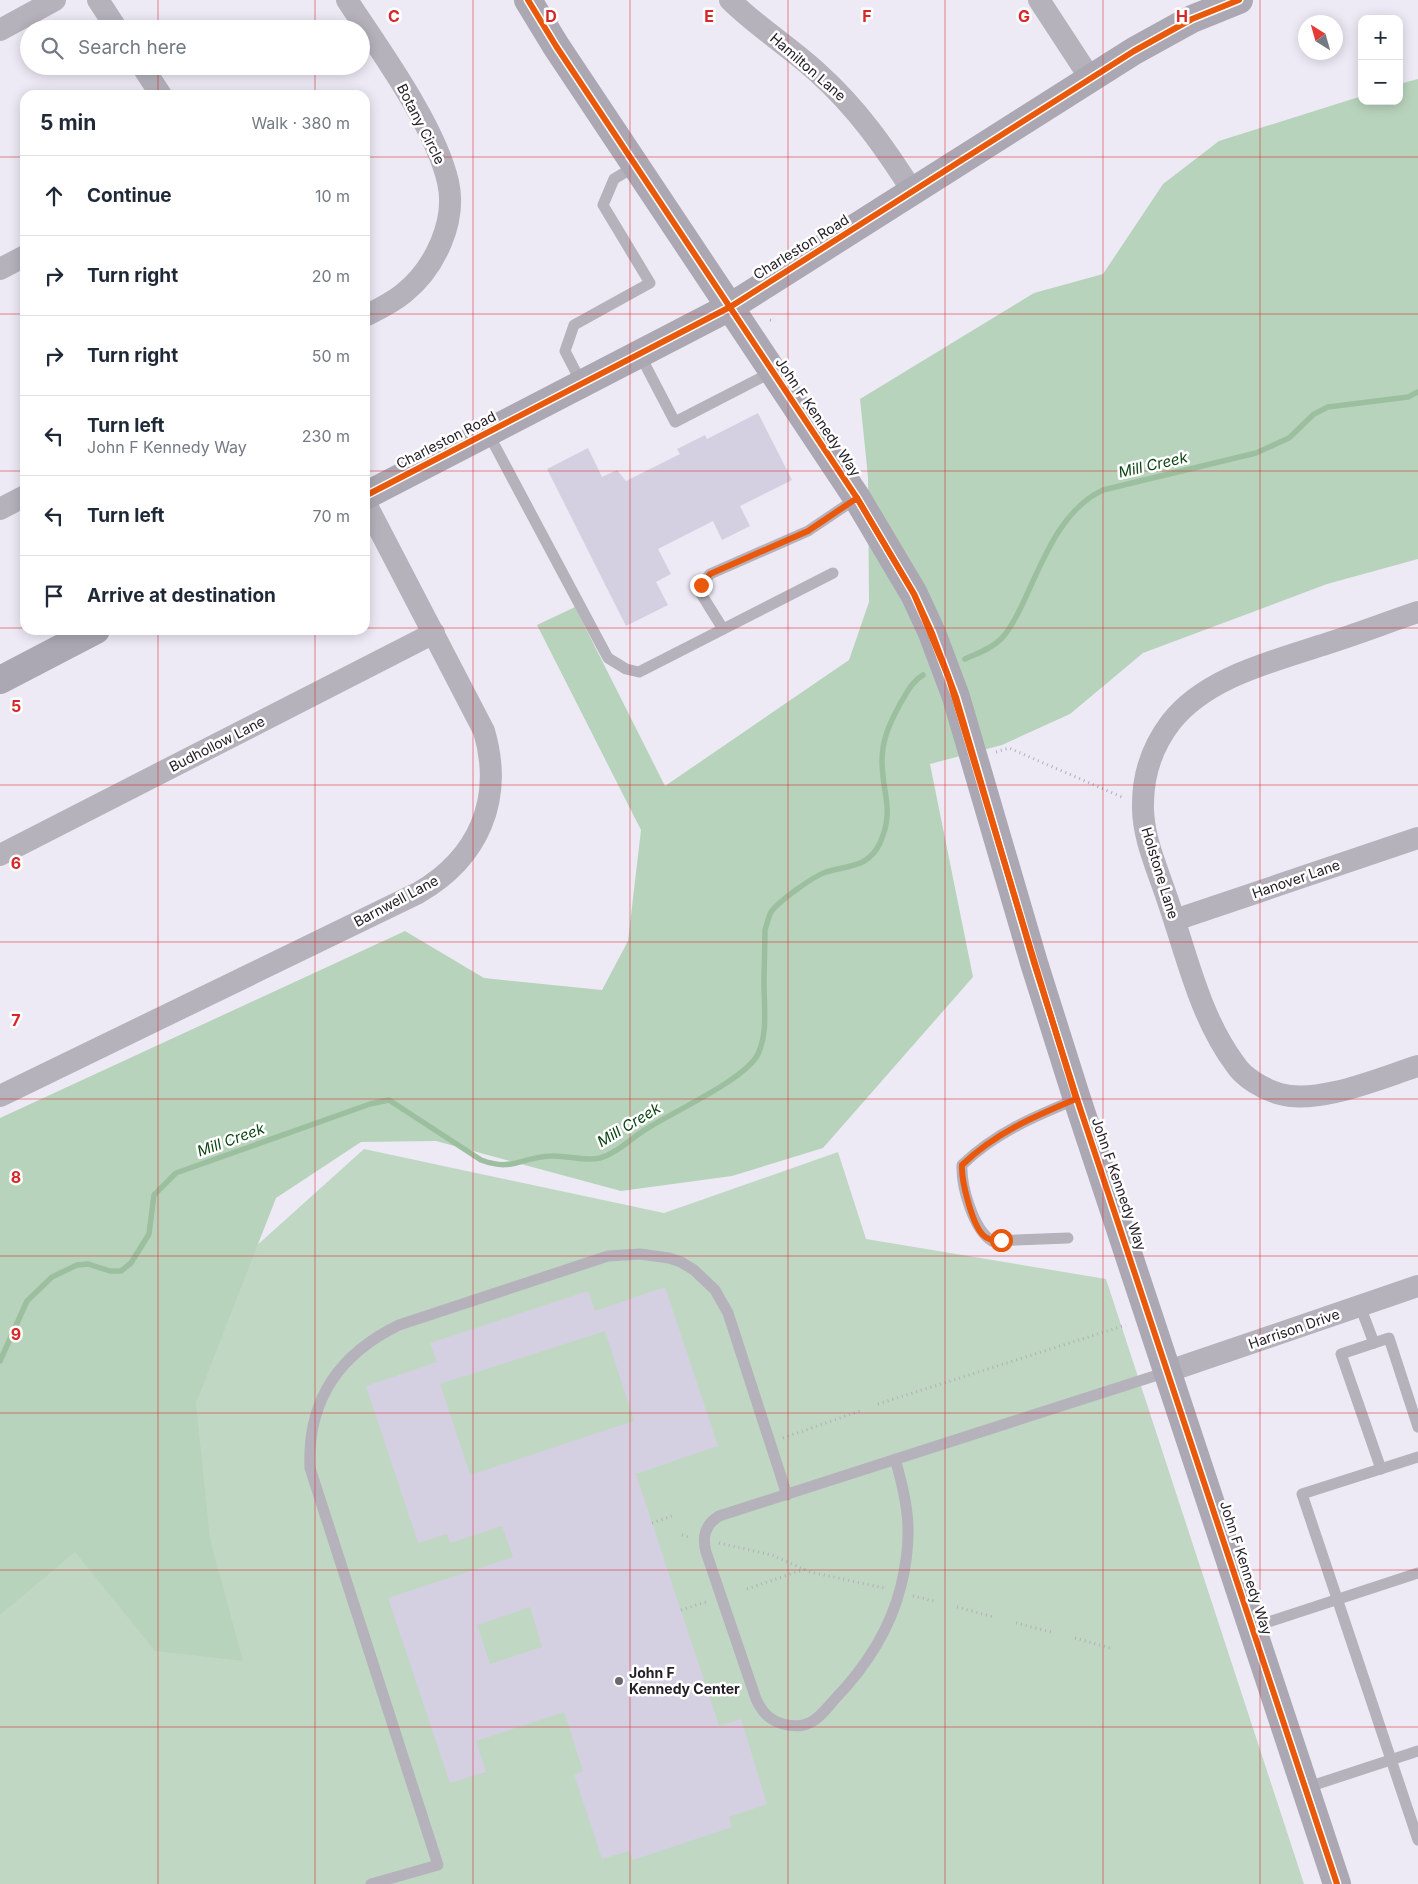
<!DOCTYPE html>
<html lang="en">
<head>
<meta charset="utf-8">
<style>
	:root { --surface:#fff; --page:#f6f6f7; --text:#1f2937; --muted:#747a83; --line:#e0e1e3 }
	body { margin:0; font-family:Inter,sans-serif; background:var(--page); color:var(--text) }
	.controls { position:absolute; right:15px; top:15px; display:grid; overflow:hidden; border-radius:10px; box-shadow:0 2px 12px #0003 }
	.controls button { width:45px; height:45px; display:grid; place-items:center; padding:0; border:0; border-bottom:1px solid var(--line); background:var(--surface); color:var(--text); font:25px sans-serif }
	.compass { position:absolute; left:1298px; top:15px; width:45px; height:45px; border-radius:50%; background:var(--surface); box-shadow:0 2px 12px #0003; rotate:323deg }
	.stop { position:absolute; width:15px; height:15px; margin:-11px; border:4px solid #ea580c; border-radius:50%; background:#fff }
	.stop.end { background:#ea580c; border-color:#fff; box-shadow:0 1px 5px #0008 }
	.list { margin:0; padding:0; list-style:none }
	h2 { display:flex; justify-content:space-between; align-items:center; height:65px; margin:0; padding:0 20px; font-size:21px }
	h2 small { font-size:16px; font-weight:400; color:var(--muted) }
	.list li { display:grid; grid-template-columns:32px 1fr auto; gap:15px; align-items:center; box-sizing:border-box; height:80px; padding:0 20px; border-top:1px solid var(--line) }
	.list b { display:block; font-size:19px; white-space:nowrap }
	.list p { margin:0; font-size:16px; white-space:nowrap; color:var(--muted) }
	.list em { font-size:16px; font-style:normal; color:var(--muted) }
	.icon { flex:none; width:28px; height:28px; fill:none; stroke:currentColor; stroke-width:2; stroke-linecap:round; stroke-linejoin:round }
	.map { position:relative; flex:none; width:1418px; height:1884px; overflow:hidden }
	.search { position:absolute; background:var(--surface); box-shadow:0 2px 12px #0003; left:20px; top:20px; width:350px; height:55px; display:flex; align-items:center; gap:12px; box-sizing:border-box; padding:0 18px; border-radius:28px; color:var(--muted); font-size:19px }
	.panel { position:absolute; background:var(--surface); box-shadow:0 2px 12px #0003; left:20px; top:90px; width:350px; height:545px; border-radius:15px }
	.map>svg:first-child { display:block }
	.green { fill:#c0d7c4 }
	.forest { fill:#b8d3bc }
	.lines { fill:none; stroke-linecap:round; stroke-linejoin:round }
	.stream { stroke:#9cc09f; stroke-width:5.5 }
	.building { fill:#d4d0e1; fill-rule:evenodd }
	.path { stroke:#b2b0ba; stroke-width:3; stroke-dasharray:1 4; stroke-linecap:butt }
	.lane { stroke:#b5b2bc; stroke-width:11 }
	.street { stroke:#b5b2bc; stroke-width:22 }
	.secondary { stroke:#aba8b3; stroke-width:28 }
	.cycleway-casing { stroke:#fff; stroke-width:9 }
	.cycleway { stroke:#e8590c; stroke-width:6 }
	.route { stroke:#ea580c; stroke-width:6 }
	.grid { fill:none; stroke:#d62828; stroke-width:1; stroke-opacity:0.55 }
	.poi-dot { fill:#6a6770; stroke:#fff; stroke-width:2 }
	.labels { text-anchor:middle; stroke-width:5; stroke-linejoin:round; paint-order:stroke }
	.street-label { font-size:14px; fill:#232028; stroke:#fff }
	.poi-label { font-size:14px; font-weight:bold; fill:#232028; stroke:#fff; text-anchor:start }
	.water-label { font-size:15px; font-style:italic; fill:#0c4513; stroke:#fff }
	.grid-label { font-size:16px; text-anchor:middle; font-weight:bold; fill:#d62828; stroke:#fff; stroke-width:5; stroke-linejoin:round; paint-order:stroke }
</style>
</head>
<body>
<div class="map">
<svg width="1418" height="1884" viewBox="0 0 1418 1884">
	<rect width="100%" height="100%" fill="#edeaf6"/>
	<path class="green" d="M364 1149 664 1213 838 1152 866 1239 1106 1279 1304 1884H0V1477Z"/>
	<path class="forest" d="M1418 79V559L1327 584 1143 653 1070 714 1002 745 930 764 973 977 823 1148 732 1176 621 1191 436 1141 361 1142 276 1198 196 1403 210 1539 243 1661 155 1651 75 1552 0 1615V1118L405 931 484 978 602 990 628 941 641 830 537 625 575 607 665 786 849 660 869 602 868 477 860 399 1034 293 1103 274 1163 184 1219 141 1362 96V101H1399V84Z"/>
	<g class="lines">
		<g class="stream">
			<path d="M965 659C978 653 991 649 1001 639 1011 629 1017 615 1023 603 1042 563 1060 510 1103 490L1256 453 1289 438 1314 414 1328 407 1408 397 1418 392"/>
			<path d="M0 1361 27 1301 52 1277 77 1265 88 1264 110 1271H121L131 1263 149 1234 154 1195 176 1173 370 1104 389 1100 481 1160C513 1172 521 1157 551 1156 567 1155 584 1162 600 1158 618 1153 632 1137 648 1128 673 1112 746 1079 758 1054 768 1032 764 1007 764 983 764 966 765 948 765 930 767 924 768 918 771 912 779 901 812 877 826 872 849 865 868 868 880 843 895 809 882 794 882 761 882 739 890 723 900 704 907 693 911 682 923 675"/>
		</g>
	</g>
	<g class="building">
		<path d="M758 413 792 480 740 506 750 526 722 540 713 521 658 549 671 574 656 582 668 605 626 626 547 469 588 448 602 477 617 470 626 481 680 454 677 449 705 435 707 439Z"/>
		<path d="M665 1287 718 1446 636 1474 719 1726 741 1719 767 1804 729 1817 732 1827 633 1860 629 1851 602 1859 574 1775 583 1771 564 1712 476 1741 486 1772 450 1783 388 1598 513 1557 502 1526 450 1543 447 1534 418 1543 366 1386 437 1362 430 1343 588 1291 595 1311ZM605 1331 634 1421 470 1475 440 1384ZM530 1607 542 1647 490 1664 477 1625Z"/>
	</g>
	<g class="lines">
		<g class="path">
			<path d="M770 320 775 321"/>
			<path d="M996 752 1009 748 1124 798"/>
			<path d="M878 1404 1126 1325"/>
			<path d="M783 1438 863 1410"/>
			<path d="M652 1523 675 1515"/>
			<path d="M682 1535 691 1538"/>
			<path d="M719 1543 772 1555 810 1572 884 1588"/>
			<path d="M747 1589 805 1569"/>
			<path d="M913 1596 934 1601"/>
			<path d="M957 1607 993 1617"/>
			<path d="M681 1610 709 1601"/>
			<path d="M1016 1623 1051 1632"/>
			<path d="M1075 1638 1110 1648"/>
		</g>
		<g class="lane">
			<path d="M640 355 675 422 772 372"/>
			<path d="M582 384 565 351 574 325 650 283 603 205 614 179 637 165"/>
			<path d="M488 433 608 658 626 669 639 672 833 573"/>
			<path d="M723 629 700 592 701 585 710 574 808 531 857 498"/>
			<path d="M1068 1238 992 1241C973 1229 961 1186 962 1165 995 1133 1035 1116 1077 1099"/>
			<path d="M1360 1306 1374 1343 1389 1338 1418 1427"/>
			<path d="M1374 1343 1341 1354 1381 1469"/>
			<path d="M1418 1457 1302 1494 1418 1840"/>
			<path d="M895 1459C909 1506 913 1537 901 1586 890 1630 865 1668 834 1700 827 1708 819 1719 809 1723 801 1727 791 1726 783 1724 769 1720 762 1712 756 1699L706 1552C702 1536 705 1525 719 1516 869 1469 1018 1420 1167 1372"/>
			<path d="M1253 1627 1418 1573"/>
			<path d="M1305 1788 1418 1751"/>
			<path d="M371 1884 438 1865 310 1468C307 1401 339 1354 399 1325L608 1256 640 1254 669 1258 681 1262 694 1270 715 1290 728 1313 787 1495"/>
		</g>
		<g class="street">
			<path d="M98 0 117 29"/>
			<path d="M347 0C379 49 435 125 448 182 457 221 435 268 404 293 392 303 379 309 365 316"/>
			<path d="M730 0C757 27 790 47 818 73 857 108 885 148 913 192"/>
			<path d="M1039 0 1090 78"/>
			<path d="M0 30 55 0"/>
			<path d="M142 66 161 95"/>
			<path d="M0 269 25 256"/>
			<path d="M0 509 25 496"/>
			<path d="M1418 612C1385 623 1352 636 1319 646 1268 663 1206 678 1171 722 1152 747 1143 773 1143 804 1142 837 1158 870 1168 901 1187 956 1200 1017 1235 1064 1244 1078 1263 1089 1280 1094 1318 1105 1380 1078 1418 1066"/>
			<path d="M0 855 434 633"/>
			<path d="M1175 920 1418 838"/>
			<path d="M0 1096 418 893C479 858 504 799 484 731L365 502"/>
			<path d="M1169 1371 1418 1286"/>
		</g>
		<g class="secondary">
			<path d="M528 0 556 46 857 498 914 594 932 633 956 697 1034 963 1077 1099 1337 1884"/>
			<path d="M365 496 730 307 1134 51 1192 19 1239 0"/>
			<path d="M0 680 96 630"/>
		</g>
		<g class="cycleway-casing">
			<g id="cycleway">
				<path d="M528 0 556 46 857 498 914 594 932 633 956 697 1034 963 1077 1099 1337 1884"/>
				<path d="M365 496 730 307 1134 51 1192 19 1239 0"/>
			</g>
		</g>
		<use href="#cycleway" class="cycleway"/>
	</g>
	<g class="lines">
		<path class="route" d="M701 585 710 574 808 531 857 498 914 594 948 676 1076 1099C1035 1116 995 1133 962 1165 961 1180 972 1224 983 1235 989 1241 994 1240 1001 1240"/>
	</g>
	<path class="grid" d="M158 0V29M315 0V29M473 0V1884M630 0V1884M788 0V1884M945 0V1884M1103 0V1884M1260 0V1884M158 66V95M315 66V95M0 157H25M365 157H1418M0 314H25M365 314H1418M0 471H25M365 471H1418M0 628H25M365 628H1418M158 630V1884M315 630V1884M0 785H1418M0 942H1418M0 1099H1418M0 1256H1418M0 1413H1418M0 1570H1418M0 1727H1418"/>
	<circle class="poi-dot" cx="619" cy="1681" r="5"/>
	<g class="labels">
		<g class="street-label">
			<text transform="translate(808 67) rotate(41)" y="5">Hamilton Lane</text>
			<text transform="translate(421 124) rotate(63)" y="5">Botany Circle</text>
			<text transform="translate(801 247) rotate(-32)" y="5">Charleston Road</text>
			<text transform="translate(818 417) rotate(56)" y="5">John F Kennedy Way</text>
			<text transform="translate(446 440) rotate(-27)" y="5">Charleston Road</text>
			<text transform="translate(217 744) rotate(-27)" y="5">Budhollow Lane</text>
			<text transform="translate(1160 873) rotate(73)" y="5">Holstone Lane</text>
			<text transform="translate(1296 879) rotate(-19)" y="5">Hanover Lane</text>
			<text transform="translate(396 901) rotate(-28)" y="5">Barnwell Lane</text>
			<text transform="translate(1119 1184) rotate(71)" y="5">John F Kennedy Way</text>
			<text transform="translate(1294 1329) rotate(-19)" y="5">Harrison Drive</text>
			<text transform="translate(1246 1568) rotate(72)" y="5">John F Kennedy Way</text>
		</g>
		<g class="poi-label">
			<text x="629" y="1678">John F<tspan x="629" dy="16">Kennedy Center</tspan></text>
		</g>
		<g class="water-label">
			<text transform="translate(1153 465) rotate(-13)" y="5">Mill Creek</text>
			<text transform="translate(629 1125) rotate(-31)" y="5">Mill Creek</text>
			<text transform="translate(231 1140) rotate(-20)" y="5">Mill Creek</text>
		</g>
	</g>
	<g class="grid-label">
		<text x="394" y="22">C</text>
		<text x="551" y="22">D</text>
		<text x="709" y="22">E</text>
		<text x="867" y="22">F</text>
		<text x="1024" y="22">G</text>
		<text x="1182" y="22">H</text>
		<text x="16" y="712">5</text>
		<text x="16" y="869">6</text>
		<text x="16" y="1026">7</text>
		<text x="16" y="1183">8</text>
		<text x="16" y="1340">9</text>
	</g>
</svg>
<div class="controls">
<button>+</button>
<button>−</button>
</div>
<svg class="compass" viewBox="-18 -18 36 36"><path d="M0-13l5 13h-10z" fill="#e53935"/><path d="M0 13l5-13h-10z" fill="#747a83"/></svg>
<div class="stop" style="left:1001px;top:1240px"></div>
<div class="stop end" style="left:701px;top:585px"></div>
<div class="search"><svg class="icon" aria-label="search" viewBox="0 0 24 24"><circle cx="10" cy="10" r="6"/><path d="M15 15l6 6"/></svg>Search here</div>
<section class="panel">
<h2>5 min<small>Walk · 380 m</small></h2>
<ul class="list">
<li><svg class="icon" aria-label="ahead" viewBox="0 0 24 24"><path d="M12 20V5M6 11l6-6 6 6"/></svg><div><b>Continue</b></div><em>10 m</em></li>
<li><svg class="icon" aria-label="right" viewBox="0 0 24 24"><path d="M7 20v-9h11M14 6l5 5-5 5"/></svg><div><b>Turn right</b></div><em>20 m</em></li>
<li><svg class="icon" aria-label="right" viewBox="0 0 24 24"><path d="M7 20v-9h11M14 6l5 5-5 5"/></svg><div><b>Turn right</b></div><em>50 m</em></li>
<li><svg class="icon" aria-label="left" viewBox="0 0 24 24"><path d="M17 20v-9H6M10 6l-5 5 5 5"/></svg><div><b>Turn left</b><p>John F Kennedy Way</p></div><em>230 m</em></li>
<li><svg class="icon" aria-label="left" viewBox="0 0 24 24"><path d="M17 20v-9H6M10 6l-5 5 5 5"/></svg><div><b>Turn left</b></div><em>70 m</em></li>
<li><svg class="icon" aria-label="arrive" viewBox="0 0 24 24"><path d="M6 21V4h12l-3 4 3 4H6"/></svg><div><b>Arrive at destination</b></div></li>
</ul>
</section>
</div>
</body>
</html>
